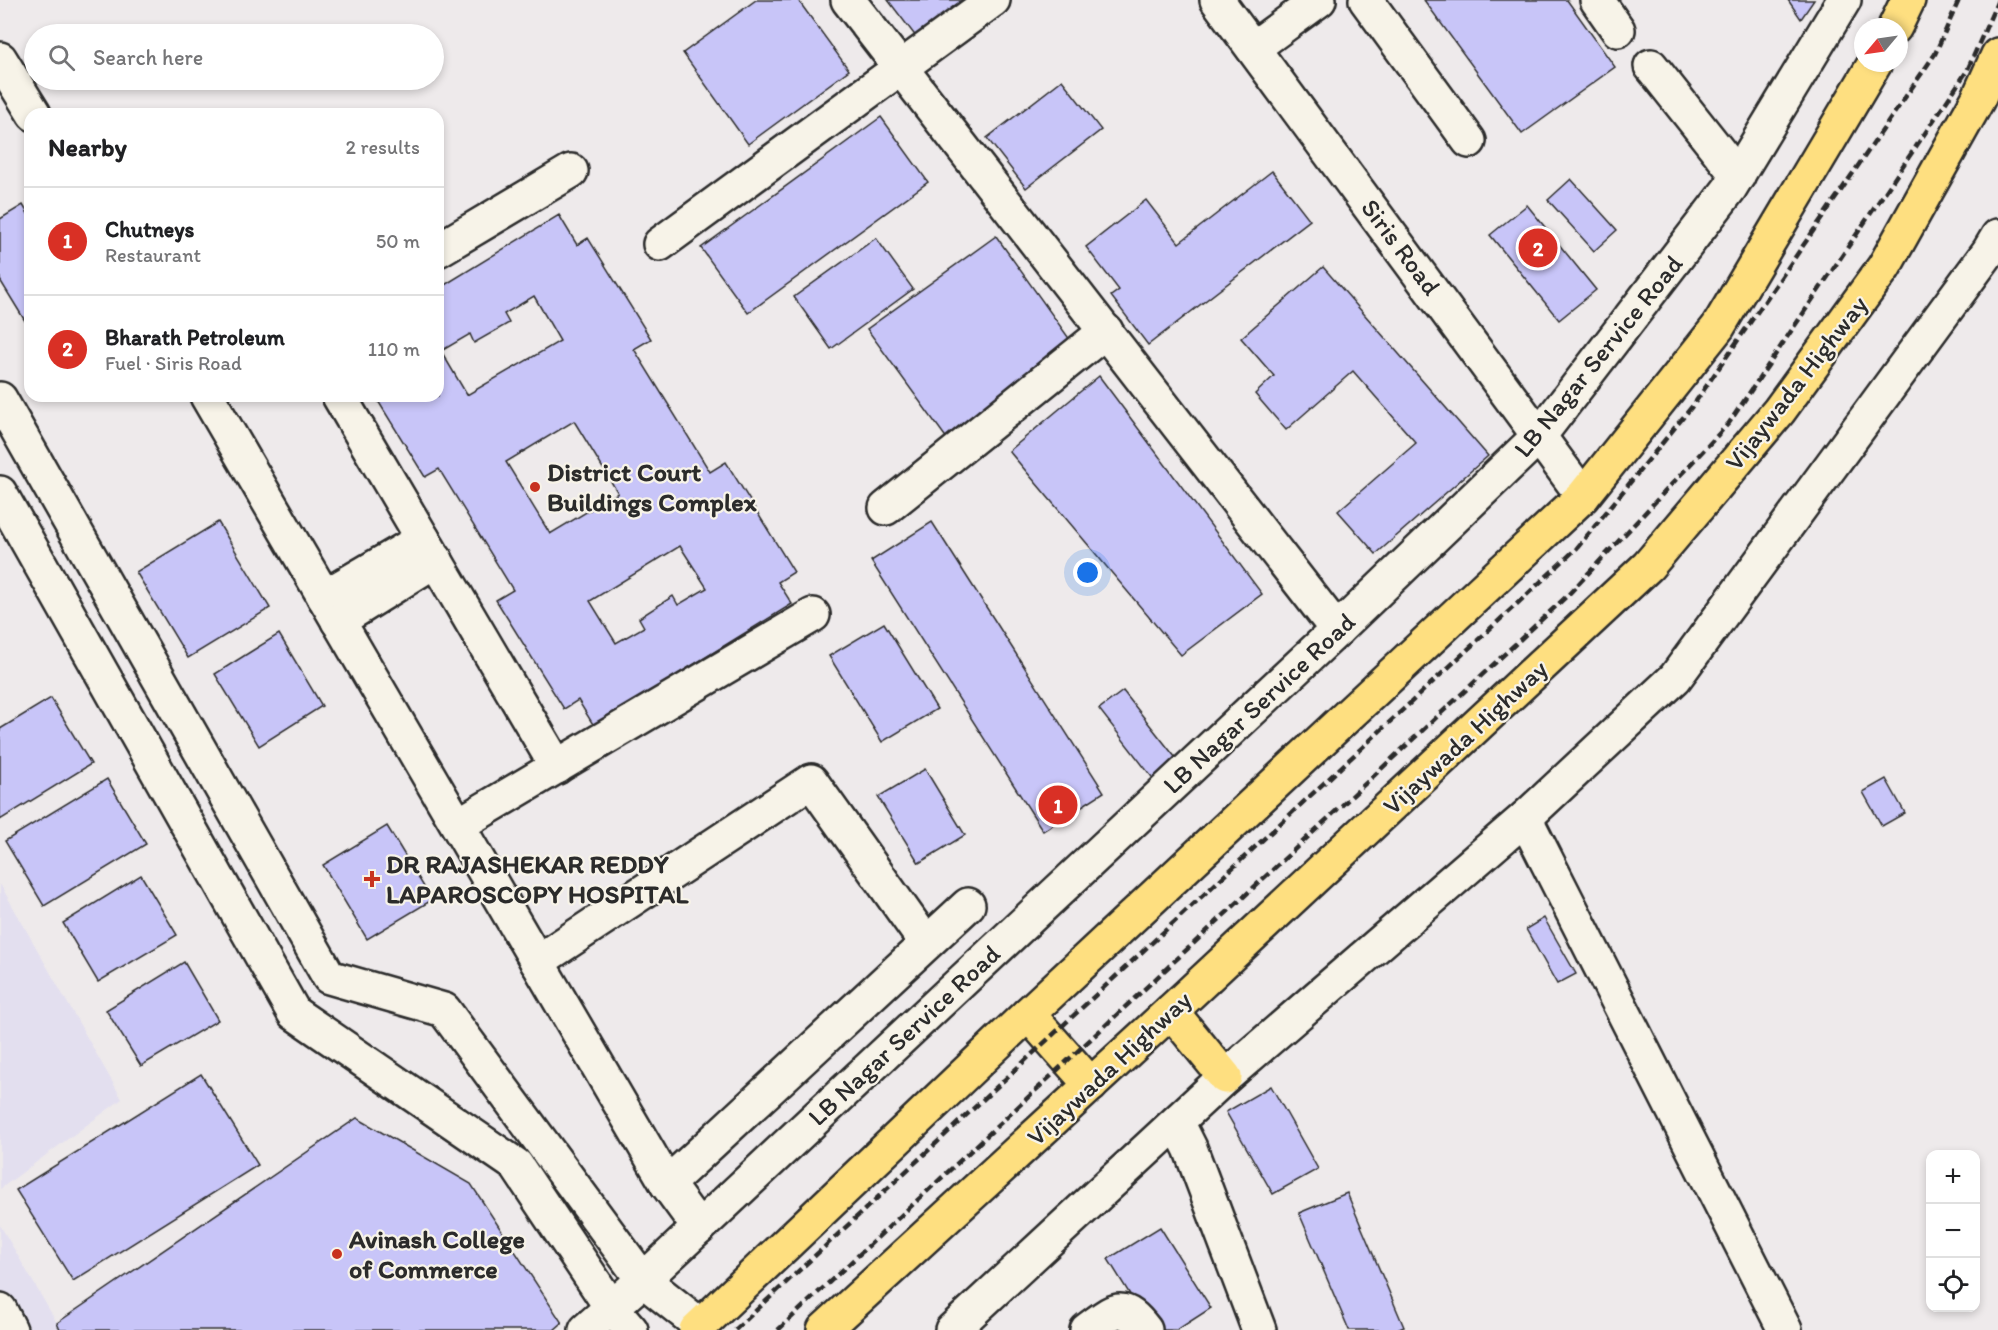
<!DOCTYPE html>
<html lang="en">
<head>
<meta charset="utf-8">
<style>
	:root { --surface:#fff; --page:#f6f6f6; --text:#202124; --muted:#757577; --line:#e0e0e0; --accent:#d93025 }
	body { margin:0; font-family:Itim,sans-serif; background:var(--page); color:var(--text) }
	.controls { position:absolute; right:18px; bottom:18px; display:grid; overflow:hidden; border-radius:12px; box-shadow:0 3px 9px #0003 }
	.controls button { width:54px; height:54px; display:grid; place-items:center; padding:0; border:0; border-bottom:2px solid var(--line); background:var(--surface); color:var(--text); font:30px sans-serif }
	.compass { position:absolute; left:1854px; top:18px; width:54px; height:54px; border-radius:50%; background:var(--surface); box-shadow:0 3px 9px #0003; rotate:241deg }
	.you { position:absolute; left:1088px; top:573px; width:21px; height:21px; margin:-15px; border:4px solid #fff; border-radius:50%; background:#1a73e8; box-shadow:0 0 0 9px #1a73e833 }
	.badge { display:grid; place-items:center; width:39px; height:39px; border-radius:50%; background:var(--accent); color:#fff; font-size:20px; font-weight:700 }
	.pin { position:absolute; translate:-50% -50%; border:3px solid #fff; box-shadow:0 2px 6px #0006 }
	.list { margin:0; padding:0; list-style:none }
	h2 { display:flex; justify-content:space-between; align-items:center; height:78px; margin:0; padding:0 24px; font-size:26px }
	h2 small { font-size:20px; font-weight:400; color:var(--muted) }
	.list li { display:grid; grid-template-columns:39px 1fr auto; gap:18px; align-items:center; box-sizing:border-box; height:108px; padding:0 24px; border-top:2px solid var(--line) }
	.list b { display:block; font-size:22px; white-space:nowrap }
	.list p { margin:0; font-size:20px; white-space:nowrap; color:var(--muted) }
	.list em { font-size:20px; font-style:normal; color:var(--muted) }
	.icon { flex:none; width:33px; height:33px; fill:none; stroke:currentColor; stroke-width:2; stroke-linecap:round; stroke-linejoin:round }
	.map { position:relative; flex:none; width:1998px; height:1330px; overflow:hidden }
	.search { position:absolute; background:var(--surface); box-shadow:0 3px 9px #0003; left:24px; top:24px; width:420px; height:66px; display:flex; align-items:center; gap:15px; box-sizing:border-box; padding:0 21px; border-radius:33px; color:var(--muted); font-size:22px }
	.panel { position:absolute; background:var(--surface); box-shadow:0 3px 9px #0003; left:24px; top:108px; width:420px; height:294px; border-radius:18px }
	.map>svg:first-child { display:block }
	.built { fill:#e3dfef }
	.building { fill:#c8c5f8; stroke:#2b2b2b; stroke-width:1.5; fill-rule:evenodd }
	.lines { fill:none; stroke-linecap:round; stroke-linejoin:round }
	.minor-casing { stroke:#2b2b2b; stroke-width:38 }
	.highway-casing { stroke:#2b2b2b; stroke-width:38 }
	.minor { stroke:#f7f3e8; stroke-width:33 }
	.highway { stroke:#fedf80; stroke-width:33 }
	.rail { stroke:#2b2b2b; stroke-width:4.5; stroke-dasharray:9 4.5; stroke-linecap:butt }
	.poi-dot { fill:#c8321e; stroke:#f7f3e8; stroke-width:2 }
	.labels { text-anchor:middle; stroke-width:4.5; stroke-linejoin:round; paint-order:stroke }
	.street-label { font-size:26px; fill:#2b2b2b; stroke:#f7f3e8 }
	.poi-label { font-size:26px; font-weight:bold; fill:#2b2b2b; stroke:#f7f3e8; text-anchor:start }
</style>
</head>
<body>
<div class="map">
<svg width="1998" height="1330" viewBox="0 0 1998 1330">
	<rect width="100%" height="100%" fill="#eeeaeb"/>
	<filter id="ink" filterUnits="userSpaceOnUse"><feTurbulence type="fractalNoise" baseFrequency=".0167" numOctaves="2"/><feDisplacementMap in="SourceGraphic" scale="12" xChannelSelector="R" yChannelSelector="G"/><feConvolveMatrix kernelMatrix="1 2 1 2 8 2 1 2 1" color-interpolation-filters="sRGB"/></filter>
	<g filter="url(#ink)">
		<g class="built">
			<path d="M0 884 122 1099 0 1189Z"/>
			<path d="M0 1225 57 1323 60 1330H0Z"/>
		</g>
		<g class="building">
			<path d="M756 0H798L849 70 748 144 683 53Z"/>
			<path d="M888 0H973L920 42Z"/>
			<path d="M1424 0H1567L1615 67 1522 134Z"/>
			<path d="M1788 0H1814L1801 19Z"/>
			<path d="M1062 80 1101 130 1026 188 987 138Z"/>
			<path d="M881 117 928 182 748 313 701 248Z"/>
			<path d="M1272 171 1310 220 1148 345 1111 296 1119 290 1086 247 1146 200 1179 243Z"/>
			<path d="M1571 179 1617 230 1594 251 1548 200Z"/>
			<path d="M23 205 30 217V329L0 280V219Z"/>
			<path d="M1527 205 1596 290 1559 320 1490 235Z"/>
			<path d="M559 215 577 245 588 238 651 339 634 349 710 472 726 462 794 572 778 582 792 604 594 726 578 700 564 709 496 600 513 590 439 469 425 477 375 396H438V289ZM534 296 560 341 467 395 441 351 470 334 474 343 509 323 504 314ZM574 421 618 493 550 534 506 462ZM680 546 707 588 678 605 673 596 639 618 644 627 616 643 590 601Z"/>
			<path d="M996 236 1078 351 950 443 867 329Z"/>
			<path d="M876 238 913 289 831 349 794 297Z"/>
			<path d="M1323 267 1488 456 1376 554 1338 511 1416 443 1353 371 1286 430 1255 394 1274 376 1241 338Z"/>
			<path d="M1099 376 1262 594 1181 655 1009 451Z"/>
			<path d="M218 522 270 608 188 658 136 572Z"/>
			<path d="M932 522 1104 792 1043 831 871 561Z"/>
			<path d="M884 623 937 709 882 742 829 656Z"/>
			<path d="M279 634 322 706 259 746 215 674Z"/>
			<path d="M1123 691 1179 762 1155 781 1099 709Z"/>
			<path d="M51 698 91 764 0 820V729Z"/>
			<path d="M925 769 965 835 919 863 878 797Z"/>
			<path d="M107 779 146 844 44 906 5 841Z"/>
			<path d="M1886 779 1905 813 1882 826 1863 792Z"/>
			<path d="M387 826 432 900 367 939 323 865Z"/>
			<path d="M141 875 177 935 98 982 63 923Z"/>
			<path d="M1544 918 1576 974 1557 984 1526 929Z"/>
			<path d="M184 962 218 1020 141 1066 106 1010Z"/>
			<path d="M201 1074 258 1165 73 1281 16 1190Z"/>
			<path d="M1271 1086 1318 1169 1273 1194 1226 1112Z"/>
			<path d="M357 1118 471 1184 562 1323 554 1330H60L57 1323Z"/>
			<path d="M1347 1193 1404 1327 1397 1330H1349L1299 1213Z"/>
			<path d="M1160 1227 1211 1308 1177 1330H1152L1108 1259Z"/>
		</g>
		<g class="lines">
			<g class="minor-casing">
				<g id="minor">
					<path d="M848 0 1337 630"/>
					<path d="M1217 0 1583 496"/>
					<path d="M1366 0 1469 141"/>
					<path d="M1597 0 1618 30"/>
					<path d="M1253 48 1319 0"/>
					<path d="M0 59 34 114"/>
					<path d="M1651 66 1738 176"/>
					<path d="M660 244 993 0"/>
					<path d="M438 250 571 171"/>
					<path d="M207 396 667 1184 968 905"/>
					<path d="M339 396 557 767"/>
					<path d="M0 399 329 977 444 1010 643 1280 701 1326"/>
					<path d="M0 493 294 1013 516 1165 611 1307 631 1330"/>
					<path d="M886 508 1106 331"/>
					<path d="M324 597 423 539"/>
					<path d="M338 621 436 560"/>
					<path d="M1525 818 1785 1330"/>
					<path d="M458 825 813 615"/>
					<path d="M537 962 811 781 926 943"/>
					<path d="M1177 1122 1190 1148 1259 1330"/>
					<path d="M667 1184 699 1228"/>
					<path d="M0 1310 10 1330"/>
					<path d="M586 1330 643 1280 1337 630 1540 435 1730 188 1844 0"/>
					<path d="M952 1330 1225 1077 1525 818 1675 678 1989 251 1998 236"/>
					<path d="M1087 1330C1114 1311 1121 1299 1145 1330"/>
				</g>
			</g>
			<g class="highway-casing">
				<g id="highway">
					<path d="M1895 27 1908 0"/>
					<path d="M1171 1011 1225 1077"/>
					<path d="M1028 1014 1091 1085"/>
					<path d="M696 1330 1028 1014 1583 496 1718 327 1875 63"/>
					<path d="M824 1330 1171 1011 1648 566 1779 411 1884 267 1978 99 1998 55"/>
				</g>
			</g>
			<use href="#minor" class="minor"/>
			<use href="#highway" class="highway"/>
			<g class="rail">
				<path d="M735 1330 1577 548 1694 404 1935 54 1959 0"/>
				<path d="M778 1330 1568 595 1729 423 1967 71 1998 0"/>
			</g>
		</g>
	</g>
	<g class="poi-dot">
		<circle cx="535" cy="487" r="6"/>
		<path d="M369 870h6v6h6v6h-6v6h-6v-6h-6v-6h6z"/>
		<circle cx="337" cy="1254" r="6"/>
	</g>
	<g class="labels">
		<g class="street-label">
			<text transform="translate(1401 247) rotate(53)" y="9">Siris Road</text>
			<text transform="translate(1598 356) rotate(-51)" y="9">LB Nagar Service Road</text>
			<text transform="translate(1796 383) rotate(-52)" y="9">Vijaywada Highway</text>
			<text transform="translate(1259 703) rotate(-43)" y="9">LB Nagar Service Road</text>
			<text transform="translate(1465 737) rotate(-43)" y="9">Vijaywada Highway</text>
			<text transform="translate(904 1035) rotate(-43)" y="9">LB Nagar Service Road</text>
			<text transform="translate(1109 1068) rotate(-43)" y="9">Vijaywada Highway</text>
		</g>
		<g class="poi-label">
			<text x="547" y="481">District Court<tspan x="547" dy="30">Buildings Complex</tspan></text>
			<text x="386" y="873">DR RAJASHEKAR REDDY<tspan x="386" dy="30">LAPAROSCOPY HOSPITAL</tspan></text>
			<text x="349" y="1248">Avinash College<tspan x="349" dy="30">of Commerce</tspan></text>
		</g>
	</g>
</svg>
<div class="controls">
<button>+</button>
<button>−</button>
<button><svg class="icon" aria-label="locate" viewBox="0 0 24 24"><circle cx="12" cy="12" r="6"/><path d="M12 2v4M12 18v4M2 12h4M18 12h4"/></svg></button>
</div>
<svg class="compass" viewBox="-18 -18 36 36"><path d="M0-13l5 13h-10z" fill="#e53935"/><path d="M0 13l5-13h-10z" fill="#757577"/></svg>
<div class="you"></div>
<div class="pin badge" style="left:1058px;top:805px">1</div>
<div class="pin badge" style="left:1538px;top:248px">2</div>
<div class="search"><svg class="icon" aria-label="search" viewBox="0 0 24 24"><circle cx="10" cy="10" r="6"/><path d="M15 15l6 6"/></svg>Search here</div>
<section class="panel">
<h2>Nearby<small>2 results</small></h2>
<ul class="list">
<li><span class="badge">1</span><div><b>Chutneys</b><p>Restaurant</p></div><em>50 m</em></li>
<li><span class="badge">2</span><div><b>Bharath Petroleum</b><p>Fuel · Siris Road</p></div><em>110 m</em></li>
</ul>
</section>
</div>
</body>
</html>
